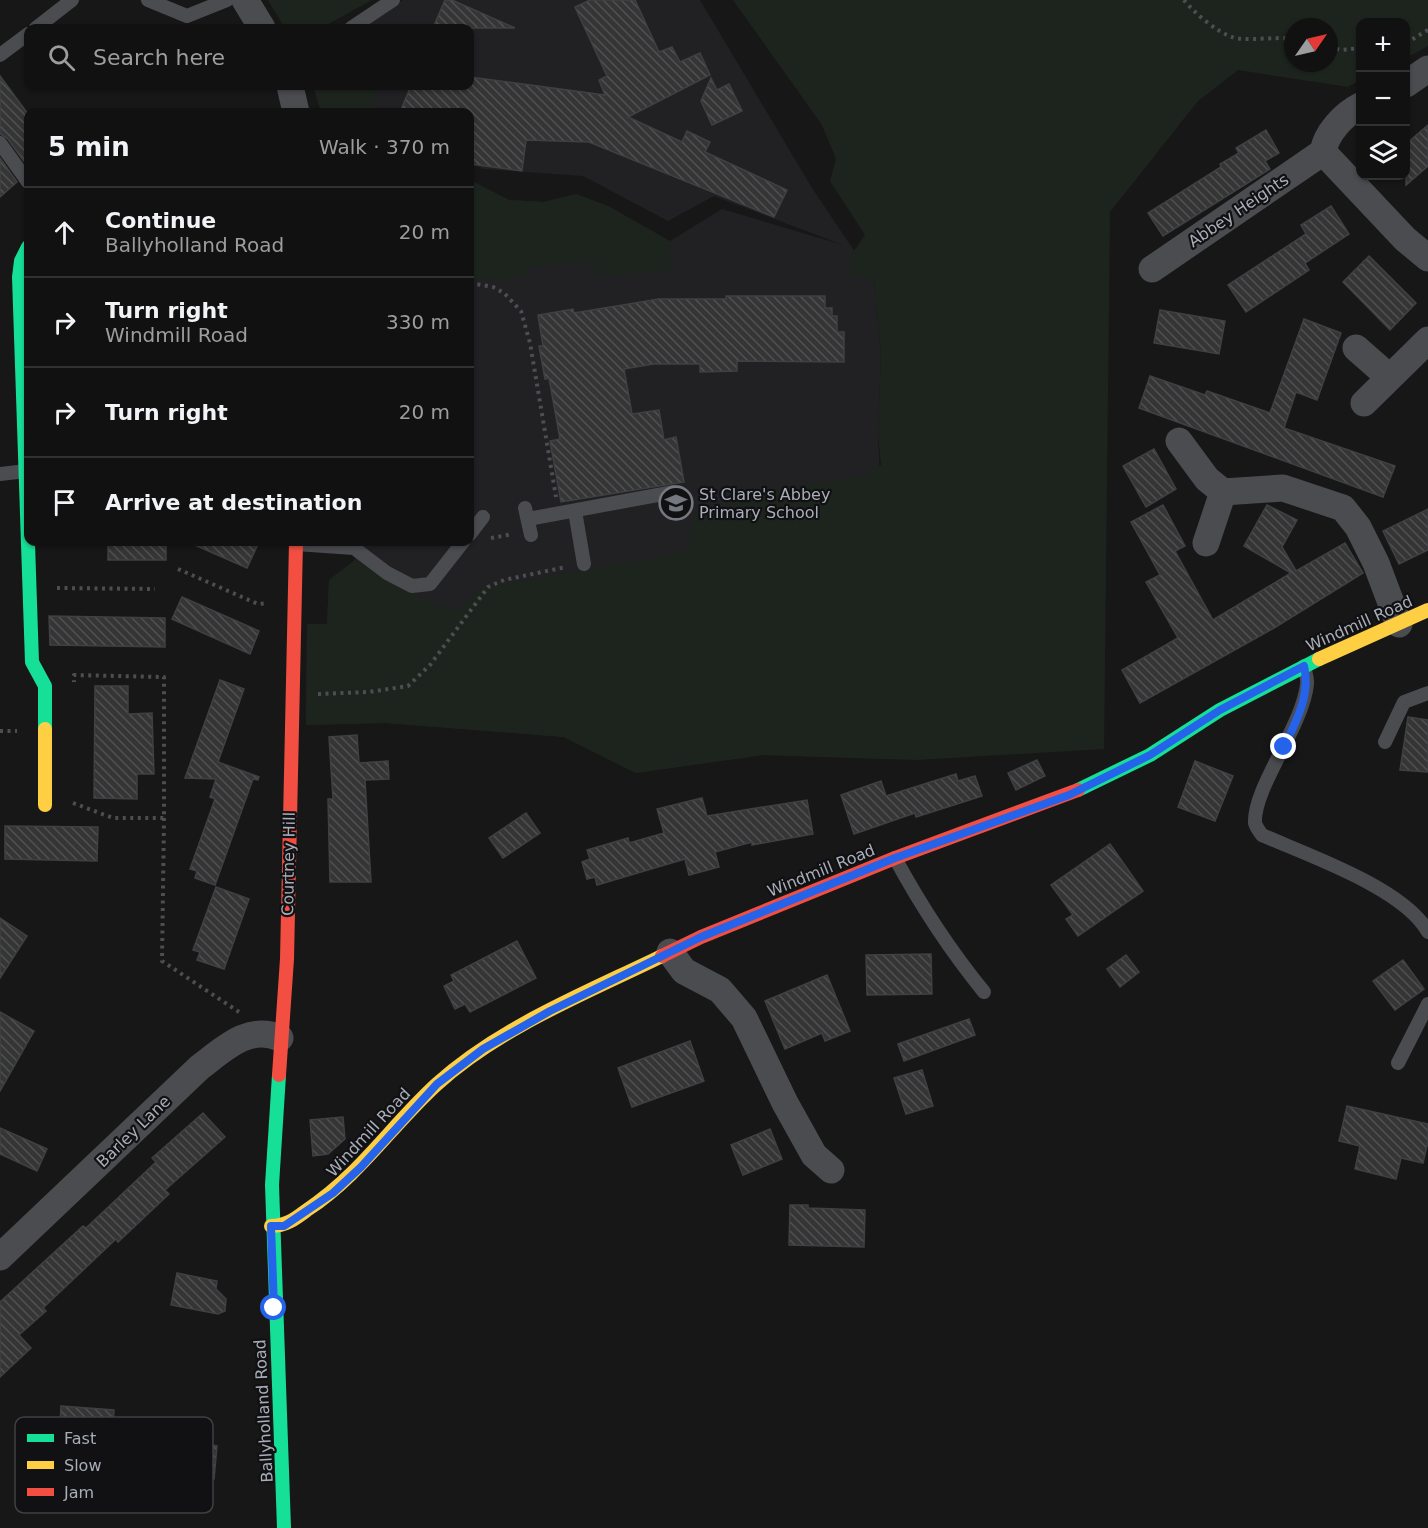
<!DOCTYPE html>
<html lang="en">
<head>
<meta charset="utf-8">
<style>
	:root { --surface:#111; --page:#1a1a1a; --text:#f1f3f6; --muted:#9c9d9f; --line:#303131 }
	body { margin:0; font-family:"DejaVu Sans",sans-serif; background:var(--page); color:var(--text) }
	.controls { position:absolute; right:18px; top:18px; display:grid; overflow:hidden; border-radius:12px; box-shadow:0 2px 4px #0004 }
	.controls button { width:54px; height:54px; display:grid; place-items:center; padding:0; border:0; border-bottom:2px solid var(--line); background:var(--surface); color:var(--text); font:30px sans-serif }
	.compass { position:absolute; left:1284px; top:18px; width:54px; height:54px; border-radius:50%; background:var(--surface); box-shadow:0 2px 4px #0004; rotate:56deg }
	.stop { position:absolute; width:18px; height:18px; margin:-14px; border:4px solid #2563eb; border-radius:50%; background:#fff }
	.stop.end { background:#2563eb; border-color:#fff; box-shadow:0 2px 6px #0008 }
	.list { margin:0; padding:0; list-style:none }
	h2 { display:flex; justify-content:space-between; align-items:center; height:78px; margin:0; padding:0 24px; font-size:26px }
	h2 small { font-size:20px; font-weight:400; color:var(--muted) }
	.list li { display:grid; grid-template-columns:39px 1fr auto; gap:18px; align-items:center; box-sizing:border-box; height:90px; padding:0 24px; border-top:2px solid var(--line) }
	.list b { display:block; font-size:22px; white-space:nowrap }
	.list p { margin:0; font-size:20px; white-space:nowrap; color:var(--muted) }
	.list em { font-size:20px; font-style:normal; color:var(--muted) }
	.icon { flex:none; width:33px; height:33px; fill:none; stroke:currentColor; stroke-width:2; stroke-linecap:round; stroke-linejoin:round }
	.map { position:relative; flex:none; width:1428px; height:1528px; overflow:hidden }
	.search { position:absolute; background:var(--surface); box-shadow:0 2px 4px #0004; left:24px; top:24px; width:450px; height:66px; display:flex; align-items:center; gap:15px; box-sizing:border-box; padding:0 21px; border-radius:12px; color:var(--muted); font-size:22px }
	.panel { position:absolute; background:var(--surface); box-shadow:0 2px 4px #0004; left:24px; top:108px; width:450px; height:438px; border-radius:12px }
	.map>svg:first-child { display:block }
	.built { fill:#212123 }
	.green { fill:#1d241e; fill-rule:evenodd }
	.building { fill:url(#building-back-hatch); stroke:#3f4043; stroke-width:1.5 }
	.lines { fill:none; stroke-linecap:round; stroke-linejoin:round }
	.path { stroke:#4d4e52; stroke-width:4; stroke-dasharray:3 4.5; stroke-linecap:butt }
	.lane { stroke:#4b4c50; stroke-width:14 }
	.street { stroke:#4b4c50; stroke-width:27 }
	.fast { stroke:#16e098; stroke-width:14 }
	.slow { stroke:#ffcf43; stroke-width:14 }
	.jam { stroke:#f24e42; stroke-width:14 }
	.route { stroke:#2563eb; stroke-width:8 }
	.labels { text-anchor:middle; stroke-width:4.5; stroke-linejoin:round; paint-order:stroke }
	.street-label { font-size:16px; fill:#a8adb8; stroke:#111113 }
	.poi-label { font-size:16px; fill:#a8adb8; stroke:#111113; text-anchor:start }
	.key { fill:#111113; stroke:#3e4045; stroke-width:1.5 }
	.key-label { font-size:16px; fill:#a8adb8 }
</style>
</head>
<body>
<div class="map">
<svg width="1428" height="1528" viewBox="0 0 1428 1528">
	<defs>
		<pattern id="building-back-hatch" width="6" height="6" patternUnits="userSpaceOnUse" patternTransform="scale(1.5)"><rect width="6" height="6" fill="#353536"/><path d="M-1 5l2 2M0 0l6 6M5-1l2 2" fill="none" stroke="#4f5051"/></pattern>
	</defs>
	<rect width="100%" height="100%" fill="#171717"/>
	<path class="built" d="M403 0H700L812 188 874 280 881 355 878 434 893 759 763 755 636 773 564 737 386 723 306 725 307 624H327L329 580 355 560V542H470V180L509 200 544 202 576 194 608 206 670 241 722 209 843 245 714 196 668 221 583 176 483 169 470 162V112H367L323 86H470V28H343Z"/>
	<g class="green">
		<path d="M268 0H372L321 28H285Z"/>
		<path d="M733 0H1428V46L1406 58V22H1360V80L1348 87 1238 70 1198 101 1110 212 1104 749 916 760 763 755 636 773 564 737 386 723 306 725 307 624H327L329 580 355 560 422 598 458 612 476 589 686 552 695 511H725L724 496 855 478 881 465 878 434 881 355 874 281 851 275 849 258 865 235 830 181 836 159 822 125ZM1293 27H1329V63H1293Z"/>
		<path d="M313 86H374L376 112H321Z"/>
		<path d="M470 180 509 200 544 202 576 194 608 206 670 241 672 270 596 277 595 268H590L587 260 528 268 527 276 505 280 470 278Z"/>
	</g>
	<g class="building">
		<path d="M445 0H452L515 28H433Z"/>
		<path d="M590 0H635L659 52 672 47 680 62 700 53 710 75 628 117 682 142 687 131 710 142 705 152 787 190 774 217 589 142 526 140 522 171 471 164 475 142 470 141V112H400L411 86H470V77L605 95 599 80 607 76 575 7Z"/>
		<path d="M0 76 28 114V167L7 138 0 134Z"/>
		<path d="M711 78 717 90 729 84 742 111 712 125 701 101Z"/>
		<path d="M1428 125V166L1406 185V144Z"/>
		<path d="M1266 130 1279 153 1265 161 1270 169 1163 236 1148 213 1221 167 1220 164 1239 153 1236 148Z"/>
		<path d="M0 158 17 182 0 197Z"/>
		<path d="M1331 206 1349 234 1305 263 1309 270 1246 312 1228 285 1306 234 1301 225Z"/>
		<path d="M1369 256 1416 303 1390 330 1343 282Z"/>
		<path d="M726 296H825V308H832V316H837V332H844V362L737 361V371L700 372V364H653L624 369 632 414 659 410 664 440 676 437 684 482 561 502 550 441 560 439 549 378 545 379 539 346H543L538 315 573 309 574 313 659 299H726Z"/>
		<path d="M1160 310 1225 321 1219 354 1154 343Z"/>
		<path d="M1304 319 1341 333 1317 400 1296 392 1284 428 1395 466 1383 497 1139 408 1150 376 1205 395 1207 391 1270 413Z"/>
		<path d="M1154 449 1176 489 1146 507 1123 466Z"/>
		<path d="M1163 505 1185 546 1175 551 1213 620 1291 573 1244 546 1267 505 1297 520 1282 547 1296 571 1345 543 1363 573 1274 628 1140 703 1122 670 1178 638 1146 582 1160 575 1131 522Z"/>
		<path d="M1428 509V550L1399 564 1383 531Z"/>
		<rect x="108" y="542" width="58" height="18"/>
		<path d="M188 542H259L247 568Z"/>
		<path d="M182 597 259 631 250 654 172 619Z"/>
		<path d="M49 616 165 618V647L50 645Z"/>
		<path d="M220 680 244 689 218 762 259 777 258 780 253 779 215 885 195 878 197 871 190 869 215 799 210 797 216 779 185 778Z"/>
		<path d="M95 686H128V714L152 713 154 774H137V799L94 798Z"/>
		<path d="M1408 717 1428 720V772L1400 770Z"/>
		<path d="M357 735 359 763 388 761 389 779 365 780 371 882H330L328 799H333L329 737Z"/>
		<path d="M1037 760 1045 776 1016 790 1008 773Z"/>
		<path d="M1195 761 1233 776 1215 821 1178 807Z"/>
		<path d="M956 774 958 781 975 776 982 796 916 817 915 813 854 834 841 795 881 781 886 796Z"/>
		<path d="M702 798 707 816 807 800 813 834 752 845V842L715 852 719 867 689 875 685 859 597 885 595 877 587 879 582 862 590 859 587 850 628 838 629 843 664 833 657 809Z"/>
		<path d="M526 813 540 833 503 858 489 838Z"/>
		<path d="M5 826 98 827 97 861 5 859Z"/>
		<path d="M1110 844 1143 891 1078 936 1066 919 1073 915 1051 885Z"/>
		<path d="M216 887 249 899 224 969 197 960 200 952 193 950Z"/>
		<path d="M0 918 27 936 0 978Z"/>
		<path d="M517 941 536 978 470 1012 465 1004 455 1009 444 986 454 981 451 975Z"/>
		<path d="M931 954 932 994 867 995 866 955Z"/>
		<path d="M1126 955 1139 972 1120 987 1107 969Z"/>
		<path d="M1403 960 1424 989 1395 1010 1373 981Z"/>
		<path d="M827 975 850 1031 825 1041 822 1033 785 1049 765 1001Z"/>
		<path d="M0 1012 34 1031 0 1091Z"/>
		<path d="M969 1019 975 1035 904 1061 898 1044Z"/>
		<path d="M690 1041 704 1081 632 1107 618 1068Z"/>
		<path d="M922 1070 933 1106 906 1114 894 1078Z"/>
		<path d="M1347 1106 1428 1124V1141L1423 1163 1401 1158 1396 1179 1355 1169 1360 1146 1339 1141Z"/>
		<path d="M203 1113 225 1137 165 1190 169 1194 118 1242 116 1239 43 1308 46 1311 19 1335 31 1348 0 1377V1302L83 1226 86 1228 156 1162 152 1158Z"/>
		<path d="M343 1117 345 1139 328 1154 313 1156 310 1120Z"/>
		<path d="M0 1128 47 1149 37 1171 0 1154Z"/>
		<path d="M770 1129 782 1159 743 1175 731 1145Z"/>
		<path d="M790 1205H808V1208L865 1210 864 1247 789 1245Z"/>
		<path d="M177 1273 217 1281 216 1289 226 1299 225 1311 218 1314 171 1305Z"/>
		<path d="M61 1406 114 1410 111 1449 59 1445Z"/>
		<path d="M154 1439 217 1446 214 1479 151 1473Z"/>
	</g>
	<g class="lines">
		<g class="path">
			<path d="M1184 0C1193 12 1217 32 1232 37 1244 42 1276 36 1293 39"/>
			<path d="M1406 43 1428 30"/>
			<path d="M1329 47 1341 50 1360 48"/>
			<path d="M470 283 493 287 504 293 521 311 530 343 556 497"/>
			<path d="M491 538 513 534"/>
			<path d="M178 569 258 604 268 603"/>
			<path d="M57 588 155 589"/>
			<path d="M318 694 369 692 408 686 430 665 488 587 504 580 566 567"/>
			<path d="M0 731H17"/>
			<path d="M73 803 113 818H164V677L74 675V682"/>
			<path d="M164 818 162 961 239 1012"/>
		</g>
		<g class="lane">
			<path d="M148 0 187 16 227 0"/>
			<path d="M36 28 72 0"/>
			<path d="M351 28 393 0"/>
			<path d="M0 55 28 34"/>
			<path d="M0 143 28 182"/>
			<path d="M0 474 26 471"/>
			<path d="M525 508 531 535"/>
			<path d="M575 511 584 564"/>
			<path d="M528 519 674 492"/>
			<path d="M470 534 483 517"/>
			<path d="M296 544 354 548 387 573 412 586 430 584 463 542"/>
			<path d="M1304 666C1305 672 1308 679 1307 684 1303 726 1253 788 1255 823 1256 827 1259 831 1262 835 1307 855 1404 888 1428 932"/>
			<path d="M1385 742 1404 702 1428 693"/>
			<path d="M895 858C921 906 949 949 984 992"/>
			<path d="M1398 1063 1428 1004"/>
		</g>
		<g class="street">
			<path d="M245 0 262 28"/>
			<path d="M1406 84 1428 69"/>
			<path d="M290 86 296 112"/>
			<path d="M1323 152 1405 239 1428 258"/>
			<path d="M1152 269 1323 152C1326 133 1344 114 1360 106"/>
			<path d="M1356 348 1389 377"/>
			<path d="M1364 403 1428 340"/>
			<path d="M1179 441 1207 479 1223 492 1206 543"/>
			<path d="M1223 492 1283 488 1343 508 1358 527 1376 563 1399 624"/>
			<path d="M670 952 684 971 720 990 744 1018 785 1103 814 1155 831 1170"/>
			<path d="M0 1257 200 1067C224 1049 249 1024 280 1038"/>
		</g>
		<g class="fast">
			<path d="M28 247 21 261 19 277 32 662 45 686V729"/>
			<path d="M1078 790 1150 755 1220 710 1319 659"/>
			<path d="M279 1075 272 1185 284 1528"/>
		</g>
		<g class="slow">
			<path d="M1319 659 1428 610"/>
			<path d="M45 729V805"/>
			<path d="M271 1226C286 1226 295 1219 307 1210 360 1175 391 1126 437 1084 500 1027 586 993 662 956"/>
		</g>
		<g class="jam">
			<path d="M662 956 701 937 895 858 1078 790"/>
			<path d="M279 1075 287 959 296 542"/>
		</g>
	</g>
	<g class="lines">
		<path class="route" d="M274 1308 271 1226H284L333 1193 361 1167 437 1084 483 1049 550 1011 701 937 895 858 1069 795 1150 755 1220 710 1304 666C1311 695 1296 721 1284 747"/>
	</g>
	<defs>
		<g id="school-ring" transform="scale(1.725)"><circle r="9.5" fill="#111113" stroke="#757880" stroke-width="1.5"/><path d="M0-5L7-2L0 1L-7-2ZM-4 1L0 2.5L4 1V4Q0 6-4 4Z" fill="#757880"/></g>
	</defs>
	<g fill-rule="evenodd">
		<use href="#school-ring" x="676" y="503"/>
	</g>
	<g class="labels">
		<g class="street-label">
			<text transform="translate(1238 210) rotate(-34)" y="6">Abbey Heights</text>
			<text transform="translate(1359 623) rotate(-24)" y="6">Windmill Road</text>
			<text transform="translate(288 864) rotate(-89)" y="6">Courtney Hill</text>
			<text transform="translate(821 870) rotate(-22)" y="6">Windmill Road</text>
			<text transform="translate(133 1131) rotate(-44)" y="6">Barley Lane</text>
			<text transform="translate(368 1132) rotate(-47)" y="6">Windmill Road</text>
			<text transform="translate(263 1411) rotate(-93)" y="6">Ballyholland Road</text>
		</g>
		<g class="poi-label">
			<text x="699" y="500">St Clare's Abbey<tspan x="699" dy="18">Primary School</tspan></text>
		</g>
	</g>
	<rect x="15" y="1417" width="198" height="96" rx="9" class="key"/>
	<rect x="27" y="1434" width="27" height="8" fill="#16e098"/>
	<rect x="27" y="1461" width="27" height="8" fill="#ffcf43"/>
	<rect x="27" y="1488" width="27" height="8" fill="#f24e42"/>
	<g class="key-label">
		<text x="64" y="1444">Fast</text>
		<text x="64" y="1471">Slow</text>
		<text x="64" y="1498">Jam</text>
	</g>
</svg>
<div class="controls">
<button>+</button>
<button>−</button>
<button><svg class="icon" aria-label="layers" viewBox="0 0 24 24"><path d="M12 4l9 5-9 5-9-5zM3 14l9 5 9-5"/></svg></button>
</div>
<svg class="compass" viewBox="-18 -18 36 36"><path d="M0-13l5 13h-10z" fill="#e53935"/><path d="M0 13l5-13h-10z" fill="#9c9d9f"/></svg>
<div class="stop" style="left:274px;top:1308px"></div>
<div class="stop end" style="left:1284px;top:747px"></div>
<div class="search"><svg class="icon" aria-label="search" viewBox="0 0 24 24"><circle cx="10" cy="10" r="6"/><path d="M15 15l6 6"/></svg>Search here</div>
<section class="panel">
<h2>5 min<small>Walk · 370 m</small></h2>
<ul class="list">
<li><svg class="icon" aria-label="ahead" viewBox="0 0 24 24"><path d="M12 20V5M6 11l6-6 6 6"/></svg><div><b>Continue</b><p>Ballyholland Road</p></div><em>20 m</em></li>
<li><svg class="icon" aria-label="right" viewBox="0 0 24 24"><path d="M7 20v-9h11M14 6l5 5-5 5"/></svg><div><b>Turn right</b><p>Windmill Road</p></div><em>330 m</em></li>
<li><svg class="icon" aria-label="right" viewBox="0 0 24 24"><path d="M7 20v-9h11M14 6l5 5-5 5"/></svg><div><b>Turn right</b></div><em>20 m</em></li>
<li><svg class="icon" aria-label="arrive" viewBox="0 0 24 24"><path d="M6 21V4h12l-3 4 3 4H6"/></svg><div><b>Arrive at destination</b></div></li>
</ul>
</section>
</div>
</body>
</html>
